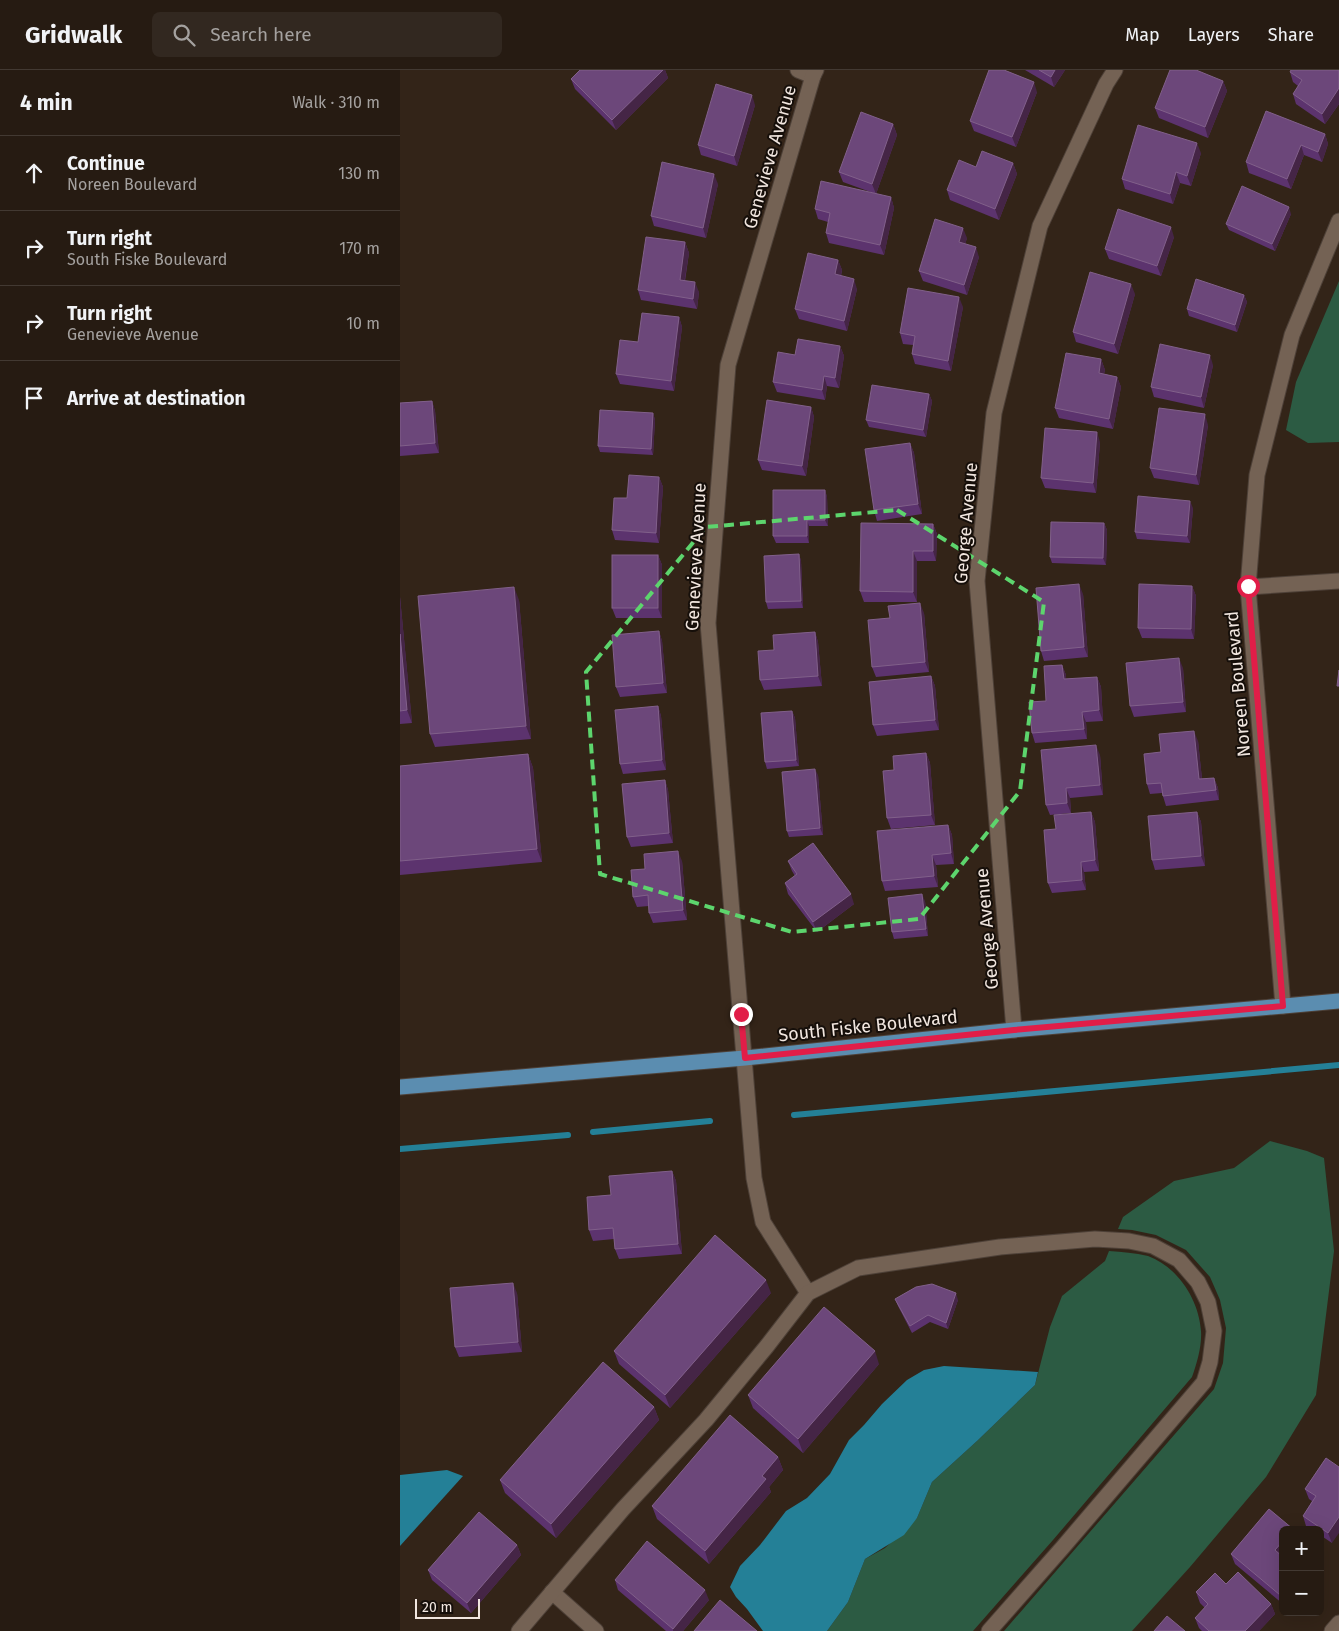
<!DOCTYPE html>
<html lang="en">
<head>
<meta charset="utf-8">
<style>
	:root { --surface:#261b12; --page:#322820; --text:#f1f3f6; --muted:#a4a19f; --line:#423932 }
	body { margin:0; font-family:"Fira Sans",sans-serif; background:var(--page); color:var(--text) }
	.controls { position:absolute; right:15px; bottom:15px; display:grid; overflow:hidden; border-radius:8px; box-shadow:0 5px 20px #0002 }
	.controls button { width:45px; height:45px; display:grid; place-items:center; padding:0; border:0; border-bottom:1px solid var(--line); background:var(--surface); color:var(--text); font:25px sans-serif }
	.scale { position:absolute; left:15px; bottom:12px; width:65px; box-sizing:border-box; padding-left:5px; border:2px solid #f1e6df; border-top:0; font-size:14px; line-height:18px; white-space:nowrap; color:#f1e6df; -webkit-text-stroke:4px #160f0a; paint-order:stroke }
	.stop { position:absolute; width:15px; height:15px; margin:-11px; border:4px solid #e11d48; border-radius:50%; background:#fff }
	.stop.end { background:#e11d48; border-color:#fff; box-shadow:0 1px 5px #0008 }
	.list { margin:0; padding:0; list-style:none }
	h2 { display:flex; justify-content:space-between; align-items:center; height:65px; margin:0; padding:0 20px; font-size:21px }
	h2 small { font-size:16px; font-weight:400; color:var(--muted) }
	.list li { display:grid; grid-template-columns:32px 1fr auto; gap:15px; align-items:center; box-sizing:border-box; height:75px; padding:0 20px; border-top:1px solid var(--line) }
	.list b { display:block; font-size:19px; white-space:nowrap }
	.list p { margin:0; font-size:16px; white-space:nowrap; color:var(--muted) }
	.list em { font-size:16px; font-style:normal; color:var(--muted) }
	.icon { flex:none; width:28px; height:28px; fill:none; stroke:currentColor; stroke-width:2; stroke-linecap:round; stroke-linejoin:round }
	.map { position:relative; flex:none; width:939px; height:1561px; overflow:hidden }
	header { display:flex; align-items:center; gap:30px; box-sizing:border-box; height:70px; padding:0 25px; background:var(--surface); border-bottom:1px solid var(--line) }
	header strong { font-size:24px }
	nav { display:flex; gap:28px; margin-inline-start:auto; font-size:18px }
	.search { width:350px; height:45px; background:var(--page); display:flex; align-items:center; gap:12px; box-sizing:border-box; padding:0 18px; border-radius:8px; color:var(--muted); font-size:19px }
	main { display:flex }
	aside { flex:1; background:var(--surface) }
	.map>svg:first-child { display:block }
	.green { fill:#2c5b43 }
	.water { fill:#248097 }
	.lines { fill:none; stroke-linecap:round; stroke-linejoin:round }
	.stream { stroke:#248097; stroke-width:6 }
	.minor-casing { stroke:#4e4138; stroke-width:17 }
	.major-casing { stroke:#4e4138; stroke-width:17 }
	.minor { stroke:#746254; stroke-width:15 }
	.major { stroke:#5b8db0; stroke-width:15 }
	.wall { fill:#5c336e }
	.shaded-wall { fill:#452546 }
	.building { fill:#6c477a; stroke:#81608a }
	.route { stroke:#e11d48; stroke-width:6 }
	.marked { fill:none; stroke:#5dd56d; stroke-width:4; stroke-dasharray:10 6; stroke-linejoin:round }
	.labels { text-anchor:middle; stroke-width:4; stroke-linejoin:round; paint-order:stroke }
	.street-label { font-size:18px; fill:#f1e6df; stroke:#160f0a }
</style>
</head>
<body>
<header>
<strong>Gridwalk</strong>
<div class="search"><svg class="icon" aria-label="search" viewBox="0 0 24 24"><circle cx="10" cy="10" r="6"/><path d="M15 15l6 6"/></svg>Search here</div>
<nav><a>Map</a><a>Layers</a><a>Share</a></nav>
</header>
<main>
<aside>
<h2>4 min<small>Walk · 310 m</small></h2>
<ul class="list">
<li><svg class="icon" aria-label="ahead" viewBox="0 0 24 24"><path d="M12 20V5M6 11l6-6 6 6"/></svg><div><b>Continue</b><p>Noreen Boulevard</p></div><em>130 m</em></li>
<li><svg class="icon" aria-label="right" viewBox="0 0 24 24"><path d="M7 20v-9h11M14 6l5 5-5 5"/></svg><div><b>Turn right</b><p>South Fiske Boulevard</p></div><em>170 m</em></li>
<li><svg class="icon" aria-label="right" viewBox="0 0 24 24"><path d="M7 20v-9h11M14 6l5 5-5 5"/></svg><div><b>Turn right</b><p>Genevieve Avenue</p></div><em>10 m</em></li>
<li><svg class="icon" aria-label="arrive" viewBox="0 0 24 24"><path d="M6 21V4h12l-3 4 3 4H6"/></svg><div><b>Arrive at destination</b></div></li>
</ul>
</aside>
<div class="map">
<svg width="939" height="1561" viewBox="0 0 939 1561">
	<rect width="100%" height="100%" fill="#332418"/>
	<g class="green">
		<path d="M939 211V372L908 373 886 360 896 312Z"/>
		<path d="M870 1071 907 1081 924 1088 934 1181 916 1325 866 1407 790 1497 732 1561H604L814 1319 823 1293 826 1258 820 1230 810 1207 786 1180 756 1165 732 1160 718 1159 723 1147 774 1111 834 1098Z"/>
		<path d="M709 1181C722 1182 735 1183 748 1186 778 1197 799 1230 801 1261 802 1276 797 1293 792 1307L653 1470 573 1561H427L448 1532 465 1489 485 1478 517 1448 532 1412 577 1371 635 1315 650 1257 662 1226 705 1191Z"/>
	</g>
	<g class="water">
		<path d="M544 1296 638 1302 635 1315 577 1371 532 1412 517 1448 504 1465 465 1489 448 1532 427 1561H363L347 1539 336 1527 330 1517 340 1496 360 1475 386 1441 407 1428 430 1404 449 1370 464 1355 482 1334 507 1310 524 1300Z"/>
		<path d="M47 1400 63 1406 0 1476V1405Z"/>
	</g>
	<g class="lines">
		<g class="stream">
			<path d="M394 1045 939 995"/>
			<path d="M193 1062 310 1051"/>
			<path d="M0 1079 168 1065"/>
		</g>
		<g class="minor-casing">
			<g id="minor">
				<path d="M398 0 413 6"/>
				<path d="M848 517 939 511"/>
				<path d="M883 936 848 517 857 405 892 265 939 151"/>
				<path d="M614 960 577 511 594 343 640 156 706 14 715 0"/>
				<path d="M408 1223 363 1152 354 1108 308 553 328 295 413 6 416 0"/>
				<path d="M152 1522 196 1561"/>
				<path d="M119 1561 223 1439 306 1350 367 1276 408 1223 458 1198 600 1177 695 1169 729 1171 753 1176 779 1190 798 1212 808 1232 814 1261 810 1292 804 1312 663 1477 589 1561"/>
				<path d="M932 1561 939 1553"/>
			</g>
		</g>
		<g class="major-casing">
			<path id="major" d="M0 1017 345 988 614 960 939 931"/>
		</g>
		<use href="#minor" class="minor"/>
		<use href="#major" class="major"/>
	</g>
	<g class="wall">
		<path d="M180 0H265L268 8 216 60 175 19 171 9Z"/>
		<path d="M625 0H665L654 17Z"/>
		<path d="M939 0V34L925 54 896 34 893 24 898 16 893 12 890 2Z"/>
		<path d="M823 11 827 21 808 68 759 48 755 38Z"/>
		<path d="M637 22 616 77 574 61 570 51Z"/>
		<path d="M355 35 337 96 301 85 298 75Z"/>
		<path d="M493 54 497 65 476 124 443 112 439 102Z"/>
		<path d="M925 64 928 74 922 92 904 85 891 119 849 103 846 92Z"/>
		<path d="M801 83 791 116 780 113 773 134 725 119 722 109Z"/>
		<path d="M613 93 617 104 599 150 550 130 547 120 576 97Z"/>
		<path d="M318 114 306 168 254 156 251 146Z"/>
		<path d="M491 127 494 138 484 185 429 173 426 163 428 152 418 149 415 139Z"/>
		<path d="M891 144 875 181 829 160 826 154Z"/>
		<path d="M774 167 761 206 709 189 705 179Z"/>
		<path d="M567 168 565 174 579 187 567 225 523 211 519 201Z"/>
		<path d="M285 172 289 183 285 211 299 222 297 239 241 230 238 220Z"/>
		<path d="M438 190 442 200 441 206 457 219 447 261 399 249 395 239Z"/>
		<path d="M735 224 718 284 676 272 673 262Z"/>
		<path d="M844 225 847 232 837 262 789 246 787 239Z"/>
		<path d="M563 237 551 301 515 294 512 284 513 275 503 274 500 263Z"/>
		<path d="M279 247 282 257 274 321 220 314 216 304 238 272Z"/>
		<path d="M440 276 444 286 439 318 427 316 425 330 377 322 373 312 395 285Z"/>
		<path d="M701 289 705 300 704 304 717 307 721 317 713 359 659 348 655 338Z"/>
		<path d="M813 295 804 338 754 327 751 317Z"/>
		<path d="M529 324 532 331 526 367 469 357 466 350Z"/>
		<path d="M32 331 35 341 39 383 0 386V333Z"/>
		<path d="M411 337 414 347 406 406 362 400 358 390Z"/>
		<path d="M253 343 255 350 253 385 200 382 198 376Z"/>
		<path d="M808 355 799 415 754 408 750 398Z"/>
		<path d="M700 372 696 423 645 418 641 408Z"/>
		<path d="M510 373 514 383 522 444 477 451 474 440Z"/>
		<path d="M259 407 263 417 259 473 215 470 212 460 227 428Z"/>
		<path d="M425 420 427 427 428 456H409V473H376L373 466Z"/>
		<path d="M793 438 790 473 737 469 735 462Z"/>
		<path d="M704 453 707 460 706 495 652 493 650 487Z"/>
		<path d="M533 454 537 464 536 491H517V532H464L460 521Z"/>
		<path d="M399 484 401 491 403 538 368 539 366 532Z"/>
		<path d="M258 485 262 495V548H216L212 538Z"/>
		<path d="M792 516 796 526 794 569 742 568 738 558Z"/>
		<path d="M683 524 688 587 644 591 641 581Z"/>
		<path d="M0 527 12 653 0 654Z"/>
		<path d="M119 530 131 669 35 677 30 664Z"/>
		<path d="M524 543 529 602 476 607 472 597 490 548Z"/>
		<path d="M259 561 262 571 267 623 220 627 216 617Z"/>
		<path d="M415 562 418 572 422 616 364 620 360 610 374 580Z"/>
		<path d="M662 595 666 605V609L697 607 701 617 703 651 686 652 687 669 635 673 632 663Z"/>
		<path d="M783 598 786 642 734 647 730 636Z"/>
		<path d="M531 606 535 616 539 660 477 666 473 655Z"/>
		<path d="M258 636 261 646 266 700 223 704 220 694Z"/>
		<path d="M392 641 395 648 399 696 367 699 365 692Z"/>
		<path d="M798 671 802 709 814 708 818 718 819 730 766 736 762 723 750 724 747 714 761 682Z"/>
		<path d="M526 683 530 693 535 755 491 759 487 748 494 700Z"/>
		<path d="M128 684 133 698 142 792 0 805V696Z"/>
		<path d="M700 685 703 725 670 728 671 743 650 745 646 735Z"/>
		<path d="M418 705 423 765 389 767 387 761Z"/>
		<path d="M265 710 268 720 273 773 231 777 227 767Z"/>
		<path d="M691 742 695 752 699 801 684 802 686 820 652 823 648 813 656 759Z"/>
		<path d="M797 742 801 752 805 796 755 800 752 790Z"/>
		<path d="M548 755 552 765 554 794 536 795 538 817 485 821 482 811Z"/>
		<path d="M282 791 287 850 253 853 249 843V836L237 837 233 827 245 799Z"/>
		<path d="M388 791 454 834 417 862 388 824 385 813 395 806 392 801Z"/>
		<path d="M525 831 528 866 494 869 492 862Z"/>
		<path d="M272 1101 276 1111 282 1184 219 1189 215 1179 214 1169 193 1171 189 1160 211 1125Z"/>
		<path d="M117 1223 122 1282 59 1287 55 1277Z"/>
		<path d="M371 1223 270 1338 219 1294 214 1281Z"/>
		<path d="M495 1229 558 1230 548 1259 530 1252 512 1263 498 1236Z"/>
		<path d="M479 1294 403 1383 353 1338 348 1325Z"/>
		<path d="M254 1337 259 1350 156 1468 105 1423 100 1410Z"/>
		<path d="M378 1387 383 1400 369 1417 371 1422 309 1494 257 1449 252 1436Z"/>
		<path d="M926 1388 932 1473 920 1465V1460H912L906 1456 903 1446 912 1431 909 1429 905 1419Z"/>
		<path d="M869 1439 893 1460H883V1485L882 1486 883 1487V1534L835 1494 831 1484Z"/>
		<path d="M117 1475 121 1485 71 1543 32 1510 28 1500Z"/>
		<path d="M215 1510 309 1530 283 1561H266L218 1520Z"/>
		<path d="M826 1514 871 1534 875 1544 859 1561H802L799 1558 795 1548 805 1538 800 1533 796 1522Z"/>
	</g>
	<g class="shaded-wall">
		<path d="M263 0H265L268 8 216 60 212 50Z"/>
		<path d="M655 0H665L654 17 651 7Z"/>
		<path d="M823 11 827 21 808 68 805 57Z"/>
		<path d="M634 12 637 22 616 77 612 67Z"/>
		<path d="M939 18V34L925 54 922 44Z"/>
		<path d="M352 25 355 35 337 96 334 86Z"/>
		<path d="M493 54 497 65 476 124 472 114Z"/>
		<path d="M925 64 928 74 922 92 918 82Z"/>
		<path d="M797 73 801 83 791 116 787 106Z"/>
		<path d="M901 75 904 85 891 119 887 109Z"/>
		<path d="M613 93 617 104 599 150 595 139Z"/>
		<path d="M776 102 780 113 773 134 770 124Z"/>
		<path d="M314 104 318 114 306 168 303 158Z"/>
		<path d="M491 127 494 138 484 185 480 175Z"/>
		<path d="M889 137 891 144 875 181 872 174Z"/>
		<path d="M771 157 774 167 761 206 757 196Z"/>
		<path d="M563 158 567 168 563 182 559 172Z"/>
		<path d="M285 172 289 183 283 220 280 210Z"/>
		<path d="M576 177 579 187 567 225 564 215Z"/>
		<path d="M438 190 442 200 438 214 435 204Z"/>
		<path d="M454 209 457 219 447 261 444 251Z"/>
		<path d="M295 212 299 222 297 239 293 229Z"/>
		<path d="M731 214 735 224 718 284 714 274Z"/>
		<path d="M844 225 847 232 837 262 835 255Z"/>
		<path d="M559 227 563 237 551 301 548 291Z"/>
		<path d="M279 247 282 257 274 321 271 311Z"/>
		<path d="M440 276 444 286 439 318 435 308Z"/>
		<path d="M810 285 813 295 804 338 801 327Z"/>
		<path d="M701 289 705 300 702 313 699 303Z"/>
		<path d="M424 306 427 316 425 330 422 320Z"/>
		<path d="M717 307 721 317 713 359 709 349Z"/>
		<path d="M529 324 532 331 526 367 523 360Z"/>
		<path d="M32 331 35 341 39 383 35 373Z"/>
		<path d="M411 337 414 347 406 406 402 396Z"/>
		<path d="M253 343 255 350 253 385 251 379Z"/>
		<path d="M805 344 808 355 799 415 796 405Z"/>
		<path d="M697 362 700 372 696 423 693 413Z"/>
		<path d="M510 373 514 383 522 444 518 434Z"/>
		<path d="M259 407 263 417 259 473 256 463Z"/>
		<path d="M425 420 427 427 428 456 425 450Z"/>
		<path d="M790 431 793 438 790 473 787 466Z"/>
		<path d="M407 450 409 456V473L407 466Z"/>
		<path d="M704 453 707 460 706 495 703 488Z"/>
		<path d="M533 454 537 464 536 491 533 481Z"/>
		<path d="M513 481 517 491V532L513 522Z"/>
		<path d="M399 484 401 491 403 538 401 531Z"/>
		<path d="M258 485 262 495V548L258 538Z"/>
		<path d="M679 514 683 524 688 587 684 577Z"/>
		<path d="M792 516 796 526 794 569 791 559Z"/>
		<path d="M114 517 119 530 131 669 126 656Z"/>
		<path d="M0 527 12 653 7 640 0 564Z"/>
		<path d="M520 533 524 543 529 602 525 592Z"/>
		<path d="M259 561 262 571 267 623 263 613Z"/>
		<path d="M415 562 418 572 422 616 418 606Z"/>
		<path d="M779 588 783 598 786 642 783 632Z"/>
		<path d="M662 595 666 605 667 620 664 609Z"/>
		<path d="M531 606 535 616 539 660 535 650Z"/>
		<path d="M697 607 701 617 703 651 699 640Z"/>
		<path d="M258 636 261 646 266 700 262 690Z"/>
		<path d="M392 641 395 648 399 696 396 690Z"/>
		<path d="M682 642 686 652 687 669 684 659Z"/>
		<path d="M794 661 798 671 803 719 799 709Z"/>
		<path d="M696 675 700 685 703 725 700 715Z"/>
		<path d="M526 683 530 693 535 755 531 745Z"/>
		<path d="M128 684 133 698 142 792 137 779Z"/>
		<path d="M415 699 418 705 423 765 420 758Z"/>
		<path d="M814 708 818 718 819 730 816 720Z"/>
		<path d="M265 710 268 720 273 773 269 763Z"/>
		<path d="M666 718 670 728 671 743 667 733Z"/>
		<path d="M691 742 695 752 699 801 695 790Z"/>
		<path d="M797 742 801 752 805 796 801 786Z"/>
		<path d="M548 755 552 765 554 794 551 783Z"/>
		<path d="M278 781 282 791 287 850 283 840Z"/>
		<path d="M532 785 536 795 538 817 534 806Z"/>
		<path d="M681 792 684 802 686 820 682 810Z"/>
		<path d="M451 824 454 834 417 862 413 852Z"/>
		<path d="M522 824 525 831 528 866 526 859Z"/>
		<path d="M272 1101 276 1111 282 1184 278 1174Z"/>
		<path d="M366 1210 371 1223 270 1338 265 1325Z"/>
		<path d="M113 1213 117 1223 122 1282 118 1272Z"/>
		<path d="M556 1223 558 1230 548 1259 546 1253Z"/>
		<path d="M475 1281 479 1294 403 1383 398 1369Z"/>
		<path d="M254 1337 259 1350 156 1468 151 1454Z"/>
		<path d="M378 1387 383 1400 369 1417 371 1422 309 1494 305 1481 362 1406Z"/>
		<path d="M939 1447V1463L932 1473 928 1463Z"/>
		<path d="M883 1471V1485L878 1491 875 1480Z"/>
		<path d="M117 1475 121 1485 71 1543 67 1533Z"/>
		<path d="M305 1520 309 1530 283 1561H273V1559Z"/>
		<path d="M883 1522V1532L880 1525Z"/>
		<path d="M871 1534 875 1544 859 1561H845Z"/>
	</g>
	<g class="building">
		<path d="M180 0H263L212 50 171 9Z"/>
		<path d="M589 0H604L634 12 612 67 570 51Z"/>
		<path d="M639 0H655L651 7Z"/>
		<path d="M770 0H796L823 11 805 57 755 38Z"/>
		<path d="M891 0H939V18L922 44 893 24 902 10 890 2Z"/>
		<path d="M316 14 352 25 334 86 298 75Z"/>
		<path d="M866 41 925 64 918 82 901 75 887 109 846 92Z"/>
		<path d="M461 42 493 54 472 114 439 102Z"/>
		<path d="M738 55 797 73 787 106 776 102 770 124 722 109Z"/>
		<path d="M582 81 613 93 595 139 547 120 559 90 576 97Z"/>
		<path d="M262 92 314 104 303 158 251 146Z"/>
		<path d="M421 111 491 127 480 175 426 163 430 143 415 139Z"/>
		<path d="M842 116 889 137 872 174 826 154Z"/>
		<path d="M718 139 771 157 757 196 705 179Z"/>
		<path d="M535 149 563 158 559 172 576 177 564 215 519 201Z"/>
		<path d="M246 167 285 172 280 210 295 212 293 229 238 220Z"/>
		<path d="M408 183 438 190 435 204 454 209 444 251 395 239Z"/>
		<path d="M690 202 731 214 714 274 673 262Z"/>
		<path d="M796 209 844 225 835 255 787 239Z"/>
		<path d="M508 218 559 227 548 291 512 284 515 266 500 263Z"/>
		<path d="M242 243 279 247 271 311 216 304 220 270 238 272Z"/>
		<path d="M398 269 440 276 435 308 424 306 422 320 373 312 378 282 395 285Z"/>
		<path d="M760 274 810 285 801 327 751 317Z"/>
		<path d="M666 283 701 289 699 303 717 307 709 349 655 338Z"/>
		<path d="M472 315 529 324 523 360 466 350Z"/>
		<path d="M367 330 411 337 402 396 358 390Z"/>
		<path d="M32 331 35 373 0 376V333Z"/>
		<path d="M759 338 805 344 796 405 750 398Z"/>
		<path d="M200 340 253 343 251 379 198 376Z"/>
		<path d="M645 358 697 362 693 413 641 408Z"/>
		<path d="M510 373 518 434 474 440 465 379Z"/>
		<path d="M229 405 259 407 256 463 212 460 214 428H227Z"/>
		<path d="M373 420H425V450H407V466H373Z"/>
		<path d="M738 426 790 431 787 466 735 462Z"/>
		<path d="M651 452 704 453 703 488 650 487Z"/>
		<path d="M461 453 533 454V481H513V522L460 521Z"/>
		<path d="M399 484 401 531 366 532 364 486Z"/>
		<rect x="212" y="485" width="46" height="53"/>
		<path d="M679 514 684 577 641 581 636 518Z"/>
		<path d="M739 514 792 516 791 559 738 558Z"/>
		<path d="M114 517 126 656 30 664 18 526Z"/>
		<path d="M520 533 525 592 472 597 468 550 490 548 488 536Z"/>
		<path d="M259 561 263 613 216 617 212 565Z"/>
		<path d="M415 562 418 606 360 610 358 581 374 580 373 565Z"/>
		<path d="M0 564 7 640 0 641Z"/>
		<path d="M779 588 783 632 730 636 726 593Z"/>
		<path d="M662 595 664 609 697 607 699 640 682 642 684 659 632 663 629 632 646 631 644 596Z"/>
		<path d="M939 600V616H937Z"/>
		<path d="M531 606 535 650 473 655 469 612Z"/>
		<path d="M258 636 262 690 220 694 215 640Z"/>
		<path d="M392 641 396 690 365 692 361 643Z"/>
		<path d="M794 661 799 709 814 708 816 720 763 726 761 713 747 714 744 684 761 682 759 664Z"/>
		<path d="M696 675 700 715 666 718 667 733 646 735 641 680Z"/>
		<path d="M526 683 531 745 487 748 483 701 494 700 493 686Z"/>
		<path d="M128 684 137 779 0 791V696Z"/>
		<path d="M415 699 420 758 387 761 382 702Z"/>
		<path d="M265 710 269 763 227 767 222 714Z"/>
		<path d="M691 742 695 790 681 792 682 810 648 813 644 760 656 759 654 745Z"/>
		<path d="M797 742 801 786 752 790 748 746Z"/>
		<path d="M548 755 551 783 532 785 534 806 482 811 477 761Z"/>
		<path d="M413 773 451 824 413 852 385 813 397 804 388 791Z"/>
		<path d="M278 781 283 840 249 843 248 825 233 827 231 800 245 799 244 784Z"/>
		<path d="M522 824 526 859 492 862 488 828Z"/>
		<path d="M272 1101 278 1174 215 1179 213 1158 189 1160 187 1127 211 1125 209 1106Z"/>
		<path d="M315 1165 366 1210 265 1325 214 1281Z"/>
		<path d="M113 1213 118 1272 55 1277 50 1218Z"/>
		<path d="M532 1214 556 1223 546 1253 528 1245 510 1256 495 1229 516 1217Z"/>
		<path d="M424 1237 475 1281 398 1369 348 1325Z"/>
		<path d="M203 1292 254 1337 151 1454 100 1410Z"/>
		<path d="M330 1345 378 1387 362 1406 366 1409 305 1481 252 1436Z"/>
		<path d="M926 1388 939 1397V1447L928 1463 903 1446 916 1426 905 1419Z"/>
		<path d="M869 1439 893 1459 892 1460H883V1471L875 1480 883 1487V1522L880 1525 831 1484Z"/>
		<path d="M79 1442 117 1475 67 1533 28 1500Z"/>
		<path d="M247 1471 305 1520 273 1559 215 1510Z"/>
		<path d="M838 1502 871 1534 845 1561H809L795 1548 808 1534 796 1522 815 1503 826 1514Z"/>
		<path d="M320 1530 357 1561H294Z"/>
		<path d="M767 1546 785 1561H754Z"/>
	</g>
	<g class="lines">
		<path class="route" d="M341 944 345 988 614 960 883 936 848 516"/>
	</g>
	<path class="marked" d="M497 440 644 532 620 721 519 849 392 862 200 804 186 602 306 457Z"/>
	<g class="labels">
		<g class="street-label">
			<text transform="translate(370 87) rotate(-74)" y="6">Genevieve Avenue</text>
			<text transform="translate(566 453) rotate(-85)" y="6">George Avenue</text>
			<text transform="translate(296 487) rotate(-87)" y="6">Genevieve Avenue</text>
			<text transform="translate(838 614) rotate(-95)" y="6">Noreen Boulevard</text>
			<text transform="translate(587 859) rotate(-95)" y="6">George Avenue</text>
			<text transform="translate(468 956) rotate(-6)" y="6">South Fiske Boulevard</text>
		</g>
	</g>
</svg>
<div class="controls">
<button>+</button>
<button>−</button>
</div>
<div class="scale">20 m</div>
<div class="stop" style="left:848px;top:516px"></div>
<div class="stop end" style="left:341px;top:944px"></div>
</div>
</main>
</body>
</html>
